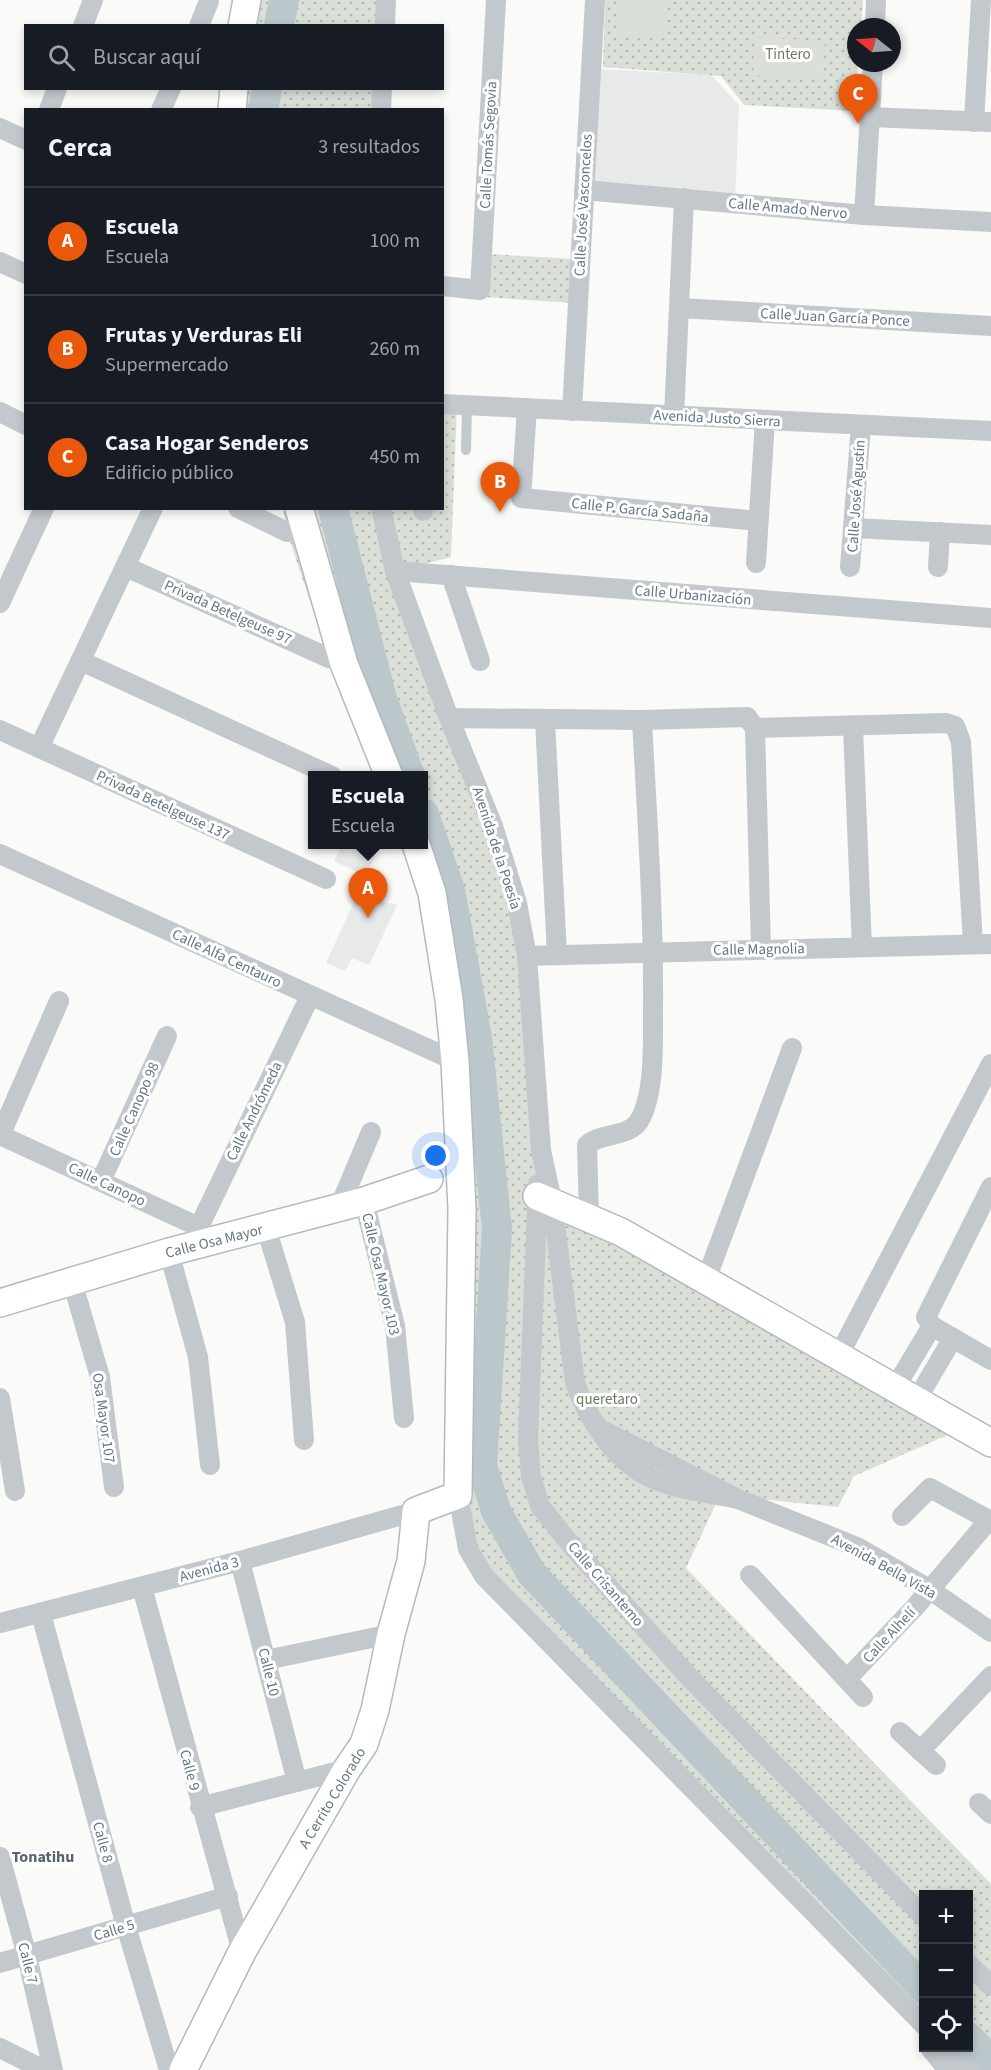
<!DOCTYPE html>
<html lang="es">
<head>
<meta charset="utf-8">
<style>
	:root { --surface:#171b24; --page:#20242c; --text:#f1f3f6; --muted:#9ea1a6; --line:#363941; --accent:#ea580c }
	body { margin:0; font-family:"Source Sans 3",sans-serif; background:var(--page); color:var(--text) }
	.controls { position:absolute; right:18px; bottom:18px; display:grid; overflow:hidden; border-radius:0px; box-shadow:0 3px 9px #0003 }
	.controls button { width:54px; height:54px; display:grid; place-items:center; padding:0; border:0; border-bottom:2px solid var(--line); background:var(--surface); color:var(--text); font:30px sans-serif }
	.compass { position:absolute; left:847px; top:18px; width:54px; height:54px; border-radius:50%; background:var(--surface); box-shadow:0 3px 9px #0003; rotate:287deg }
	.you { position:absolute; left:436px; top:1156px; width:21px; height:21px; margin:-15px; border:4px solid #fff; border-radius:50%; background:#1a73e8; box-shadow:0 0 0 9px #1a73e833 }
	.badge { display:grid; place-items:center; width:39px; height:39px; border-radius:50%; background:var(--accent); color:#fff; font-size:20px; font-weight:700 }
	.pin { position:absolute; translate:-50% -50px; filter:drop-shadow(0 2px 3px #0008) }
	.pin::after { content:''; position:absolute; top:32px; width:21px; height:18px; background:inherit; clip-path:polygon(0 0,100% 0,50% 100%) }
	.popup { position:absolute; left:308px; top:771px; width:120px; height:78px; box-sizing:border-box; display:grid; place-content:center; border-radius:0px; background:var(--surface); filter:drop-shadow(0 2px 4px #0005); font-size:20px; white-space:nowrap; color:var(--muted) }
	.popup b { font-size:22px; color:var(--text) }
	.popup::after { content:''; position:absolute; left:50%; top:100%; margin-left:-12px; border:12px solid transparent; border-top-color:var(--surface) }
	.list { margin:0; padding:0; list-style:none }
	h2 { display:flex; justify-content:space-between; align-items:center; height:78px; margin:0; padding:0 24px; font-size:26px }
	h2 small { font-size:20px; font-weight:400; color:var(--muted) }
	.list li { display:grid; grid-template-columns:39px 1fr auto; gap:18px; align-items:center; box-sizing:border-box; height:108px; padding:0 24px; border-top:2px solid var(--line) }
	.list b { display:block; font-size:22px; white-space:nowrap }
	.list p { margin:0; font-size:20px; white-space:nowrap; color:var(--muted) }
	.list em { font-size:20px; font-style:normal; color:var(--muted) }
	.icon { flex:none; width:33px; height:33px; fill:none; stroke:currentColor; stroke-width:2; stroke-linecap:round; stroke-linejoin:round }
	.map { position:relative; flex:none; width:991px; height:2070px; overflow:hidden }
	.search { position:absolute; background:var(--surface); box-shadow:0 3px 9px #0003; left:24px; top:24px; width:420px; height:66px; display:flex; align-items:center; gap:15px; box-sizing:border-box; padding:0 21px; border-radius:0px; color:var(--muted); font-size:22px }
	.panel { position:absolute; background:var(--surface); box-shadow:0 3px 9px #0003; left:24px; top:108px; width:420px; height:402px; border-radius:0px }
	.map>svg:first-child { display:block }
	.built { fill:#e8e9e9 }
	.grass { fill:url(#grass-dots) }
	.pitch { fill:#dadfd7 }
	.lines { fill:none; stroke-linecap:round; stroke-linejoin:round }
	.river { stroke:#bbc7cb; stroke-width:30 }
	.secondary-casing { stroke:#b3babf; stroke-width:30 }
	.lane { stroke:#c3c8cc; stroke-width:10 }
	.street { stroke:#c3c8cc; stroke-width:20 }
	.secondary { stroke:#fff; stroke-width:27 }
	.labels { text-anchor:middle; stroke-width:6; stroke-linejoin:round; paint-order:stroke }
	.park-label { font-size:15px; fill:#687a64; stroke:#fff }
	.street-label { font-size:15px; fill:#657683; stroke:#fff }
	.neighbourhood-label { font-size:16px; font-weight:bold; fill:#57646e; stroke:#fff }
</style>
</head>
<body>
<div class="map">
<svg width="991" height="2070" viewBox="0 0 991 2070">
	<defs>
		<pattern id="grass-dots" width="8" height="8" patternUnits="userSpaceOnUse" patternTransform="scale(1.5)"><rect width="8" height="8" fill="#dadfd7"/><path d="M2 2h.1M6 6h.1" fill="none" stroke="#b4b9b4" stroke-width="1.8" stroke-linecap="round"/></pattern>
	</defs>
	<rect width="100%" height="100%" fill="#fafaf8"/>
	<g class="built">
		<path d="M598 69 711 75 739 105 735 203 590 191Z"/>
		<path d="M342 845H380L366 875 381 899 360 894 358 896 397 905 369 965 352 958 345 971 326 963 366 876 334 861Z"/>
	</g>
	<g class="grass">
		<path d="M231 0H386L385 25H243Z"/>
		<path d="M605 0H863L861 27H856V63H858L855 111 744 105 721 76 603 67Z"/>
		<path d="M240 89H382L381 109 239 110Z"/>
		<path d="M486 254 576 259 574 303 483 297Z"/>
		<path d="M443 404 457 405 451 557 396 571 527 956 552 1201 966 1427 854 1476 838 1507 720 1495 686 1568 991 1884V2070H940L928 2048H968V1894H924L923 2038 914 2018 468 1549 462 1209 424 844V776L389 775 329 658 287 532 283 509 442 508Z"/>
	</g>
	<g class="pitch">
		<path d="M619 0H668L666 38 618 37Z"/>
		<path d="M755 37 825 41 823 79 753 75Z"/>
	</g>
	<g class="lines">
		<g class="river">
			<path d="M279 26 284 0"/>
			<path d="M263 110 267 88"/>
			<path d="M333 508 382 699 410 776"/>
			<path d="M424 814 450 890 477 1038 497 1229 482 1466 496 1511 532 1574 924 1989"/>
			<path d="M968 2037 991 2061"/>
		</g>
		<g class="secondary-casing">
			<g id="secondary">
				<path d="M242 26 247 0"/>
				<path d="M232 110 234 88"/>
				<path d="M299 508 344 664 389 776"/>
				<path d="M537 1196 621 1232 991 1443"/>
				<path d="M0 1303 169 1252 364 1201 429 1179"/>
				<path d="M183 2070 242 1952 347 1769 364 1744 375 1710 391 1634 411 1561 416 1511 458 1495 462 1209 455 1061 449 999 432 893 416 844"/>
			</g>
		</g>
		<path class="lane" d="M466 450 467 405"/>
		<g class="street">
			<path d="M83 26 93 0"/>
			<path d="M199 26 209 1"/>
			<path d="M385 26 386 0"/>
			<path d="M875 27 876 0"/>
			<path d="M49 110 57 88"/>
			<path d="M161 110 171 88"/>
			<path d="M381 110 382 88"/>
			<path d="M870 117 991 122"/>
			<path d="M974 122 981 0"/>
			<path d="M0 128 26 140"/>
			<path d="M584 190 864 215 991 222"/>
			<path d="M864 215 873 63"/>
			<path d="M0 262 26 274"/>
			<path d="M442 286 480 290 496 0"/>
			<path d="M680 308 991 326"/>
			<path d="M442 404 991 431"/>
			<path d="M527 408 521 498 758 521"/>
			<path d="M572 411 595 0"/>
			<path d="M0 412 26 425"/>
			<path d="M674 416 684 198"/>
			<path d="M238 508 287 532"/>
			<path d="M381 508 395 571 449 718 493 826 517 903 527 956 541 1150 552 1201 575 1383C582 1403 591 1419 603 1436 641 1489 680 1487 738 1499"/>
			<path d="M423 511V508"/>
			<path d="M854 528 991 535"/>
			<path d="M756 563 765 420"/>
			<path d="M126 567 329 658"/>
			<path d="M850 567 861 425"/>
			<path d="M938 567 940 532"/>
			<path d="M395 571 991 618"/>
			<path d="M451 575 480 661"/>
			<path d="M0 603 44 508"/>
			<path d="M81 661 332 776"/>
			<path d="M449 718 642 720 747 717 755 728 761 949"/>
			<path d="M545 720 557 955"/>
			<path d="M755 728 946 723 955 726 961 742 973 944"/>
			<path d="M853 728 862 947"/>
			<path d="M0 730 326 879"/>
			<path d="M39 748 153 508"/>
			<path d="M0 854 455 1061"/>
			<path d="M527 956 991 944"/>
			<path d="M0 1135 199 1227"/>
			<path d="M0 1136 59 1001"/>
			<path d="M101 1181 167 1036"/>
			<path d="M538 1184 528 1439 531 1476 540 1506 571 1545 688 1676 924 1917"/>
			<path d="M991 1187 926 1317 932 1326 991 1360"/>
			<path d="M364 1201 395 1326 404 1418"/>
			<path d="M339 1208 371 1132"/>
			<path d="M589 1216 587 1145C601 1132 628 1138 639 1121 655 1095 653 1042 653 1012 654 915 647 817 642 720"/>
			<path d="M199 1227 310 996"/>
			<path d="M266 1228 295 1322 304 1440"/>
			<path d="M169 1252 198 1357 210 1465"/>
			<path d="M706 1280 792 1048"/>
			<path d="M72 1281 100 1377 114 1487"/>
			<path d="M839 1355 991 1064"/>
			<path d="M896 1386 932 1326"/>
			<path d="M0 1398 15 1491"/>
			<path d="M917 1399 953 1338"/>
			<path d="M600 1429 738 1499 857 1547 929 1589 991 1632"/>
			<path d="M458 1495 468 1549 484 1576 924 2025"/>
			<path d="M902 1516 930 1488 991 1521"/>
			<path d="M240 1561 297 1782"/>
			<path d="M750 1575 863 1697"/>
			<path d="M142 1587 242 1952"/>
			<path d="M41 1614 126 1926 169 2070"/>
			<path d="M0 1623 240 1561 416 1511"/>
			<path d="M266 1660 391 1634"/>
			<path d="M847 1679 916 1606 989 1520"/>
			<path d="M900 1732 936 1765"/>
			<path d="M920 1751 991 1676"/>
			<path d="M979 1803 991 1814"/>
			<path d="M200 1807 347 1769"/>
			<path d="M0 1857 27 1956 53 2070"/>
			<path d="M0 1963 228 1896"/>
			<path d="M968 1963 991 1986"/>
			<path d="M0 2048 44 2070"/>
			<path d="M930 2048 948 2070"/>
			<path d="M949 2048 970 2070"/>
		</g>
		<use href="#secondary" class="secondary"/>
	</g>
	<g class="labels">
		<g class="park-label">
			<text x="788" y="59">Tintero</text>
			<text x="607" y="1404">queretaro</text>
		</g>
		<g class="street-label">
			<text transform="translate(488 145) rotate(-87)" y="5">Calle Tomás Segovia</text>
			<text transform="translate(583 205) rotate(-87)" y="5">Calle José Vasconcelos</text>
			<text transform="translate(788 208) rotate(5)" y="5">Calle Amado Nervo</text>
			<text transform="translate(835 317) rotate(3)" y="5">Calle Juan García Ponce</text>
			<text transform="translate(717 418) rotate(3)" y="5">Avenida Justo Sierra</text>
			<text transform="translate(856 496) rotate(-86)" y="5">Calle José Agustín</text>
			<text transform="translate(640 510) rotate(6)" y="5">Calle P. García Sadaña</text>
			<text transform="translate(693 595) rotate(5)" y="5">Calle Urbanización</text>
			<text transform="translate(228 612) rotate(24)" y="5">Privada Betelgeuse 97</text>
			<text transform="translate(163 805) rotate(25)" y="5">Privada Betelgeuse 137</text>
			<text transform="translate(497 848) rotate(72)" y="5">Avenida de la Poesía</text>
			<text transform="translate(759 949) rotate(-1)" y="5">Calle Magnolia</text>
			<text transform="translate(227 958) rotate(25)" y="5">Calle Alfa Centauro</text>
			<text transform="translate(134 1109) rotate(-66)" y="5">Calle Canopo 98</text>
			<text transform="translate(254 1111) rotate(-64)" y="5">Calle Andrómeda</text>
			<text transform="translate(107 1184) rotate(25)" y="5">Calle Canopo</text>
			<text transform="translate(214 1241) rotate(-14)" y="5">Calle Osa Mayor</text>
			<text transform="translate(381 1274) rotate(77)" y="5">Calle Osa Mayor 103</text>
			<text transform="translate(104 1418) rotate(82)" y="5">Osa Mayor 107</text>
			<text transform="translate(884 1566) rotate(29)" y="5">Avenida Bella Vista</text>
			<text transform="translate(209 1569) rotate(-15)" y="5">Avenida 3</text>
			<text transform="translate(606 1584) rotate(49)" y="5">Calle Crisantemo</text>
			<text transform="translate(889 1635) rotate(-47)" y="5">Calle Alhelí</text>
			<text transform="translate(269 1672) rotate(76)" y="5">Calle 10</text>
			<text transform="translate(190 1770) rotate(75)" y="5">Calle 9</text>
			<text transform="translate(332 1798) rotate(-59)" y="5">A Cerrito Colorado</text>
			<text transform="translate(103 1842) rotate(75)" y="5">Calle 8</text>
			<text transform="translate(114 1930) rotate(-17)" y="5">Calle 5</text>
			<text transform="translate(28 1963) rotate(76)" y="5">Calle 7</text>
		</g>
		<g class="neighbourhood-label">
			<text x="43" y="1862">Tonatihu</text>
		</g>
	</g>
</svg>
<div class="controls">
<button>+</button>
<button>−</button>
<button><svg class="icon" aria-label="locate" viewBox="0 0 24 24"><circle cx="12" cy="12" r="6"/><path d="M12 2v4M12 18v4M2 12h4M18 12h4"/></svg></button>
</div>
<svg class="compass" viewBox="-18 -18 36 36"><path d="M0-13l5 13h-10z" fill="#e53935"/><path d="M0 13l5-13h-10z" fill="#9ea1a6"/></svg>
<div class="you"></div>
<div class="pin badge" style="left:368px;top:918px">A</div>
<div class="popup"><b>Escuela</b>Escuela</div>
<div class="pin badge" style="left:500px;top:512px">B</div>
<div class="pin badge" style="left:858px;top:124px">C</div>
<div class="search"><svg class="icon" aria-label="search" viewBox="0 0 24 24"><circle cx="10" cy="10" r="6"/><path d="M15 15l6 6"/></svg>Buscar aquí</div>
<section class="panel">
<h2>Cerca<small>3 resultados</small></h2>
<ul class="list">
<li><span class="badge">A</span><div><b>Escuela</b><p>Escuela</p></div><em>100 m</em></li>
<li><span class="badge">B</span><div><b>Frutas y Verduras Eli</b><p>Supermercado</p></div><em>260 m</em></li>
<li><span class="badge">C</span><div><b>Casa Hogar Senderos</b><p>Edificio público</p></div><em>450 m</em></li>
</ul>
</section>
</div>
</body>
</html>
